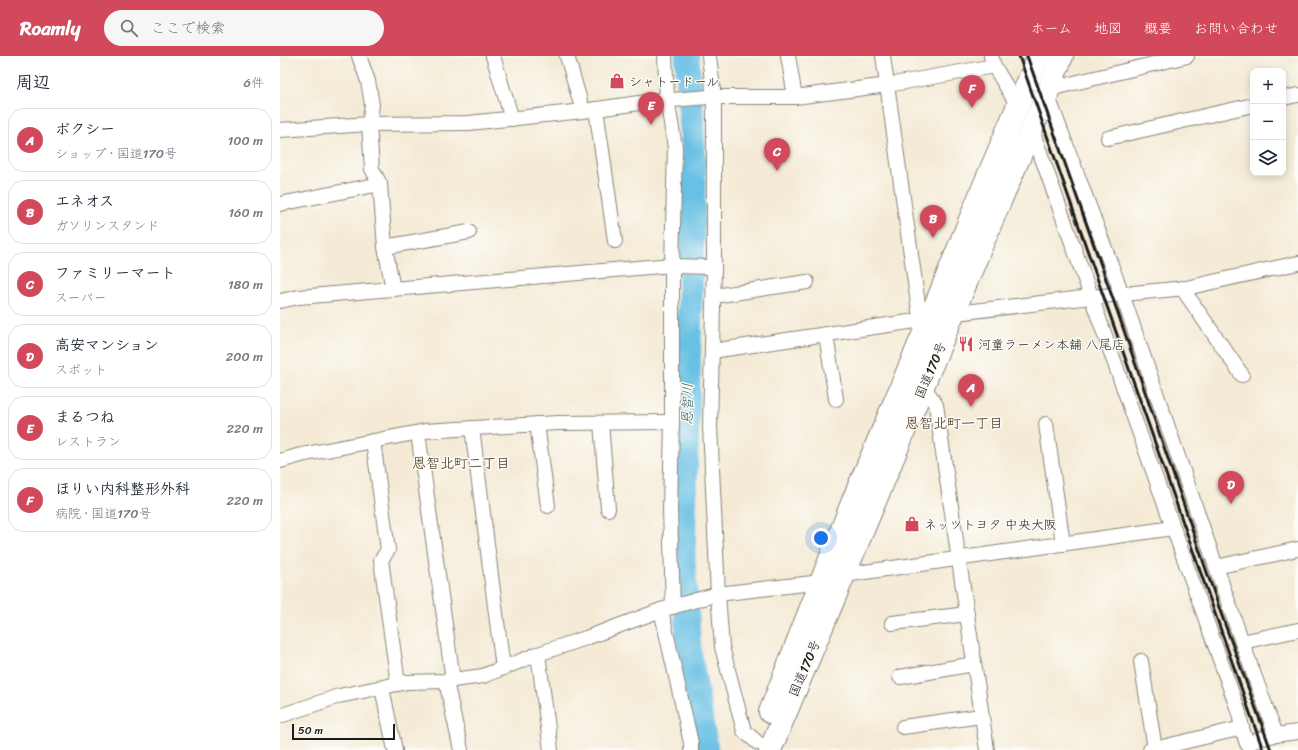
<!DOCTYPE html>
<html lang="ja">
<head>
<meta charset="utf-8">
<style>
	:root { --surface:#fff; --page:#f6f6f7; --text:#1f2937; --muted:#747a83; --line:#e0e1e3; --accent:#d1495b }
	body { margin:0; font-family:Sriracha,"Klee One",sans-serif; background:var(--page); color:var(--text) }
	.controls { position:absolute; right:12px; top:12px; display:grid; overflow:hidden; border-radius:8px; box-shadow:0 2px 10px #0003 }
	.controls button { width:36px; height:36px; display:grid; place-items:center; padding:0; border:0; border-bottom:1px solid var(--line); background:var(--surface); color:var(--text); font:20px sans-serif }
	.scale { position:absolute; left:12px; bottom:10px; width:103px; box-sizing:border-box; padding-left:4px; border:2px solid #1c1c1c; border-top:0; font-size:11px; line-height:14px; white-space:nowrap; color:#1c1c1c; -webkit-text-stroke:3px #fdfcf7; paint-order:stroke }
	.you { position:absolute; left:541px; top:482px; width:14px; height:14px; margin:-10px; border:3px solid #fff; border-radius:50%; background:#1a73e8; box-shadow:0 0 0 6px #1a73e833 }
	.badge { display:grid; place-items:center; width:26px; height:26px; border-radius:50%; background:var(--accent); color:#fff; font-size:13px; font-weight:700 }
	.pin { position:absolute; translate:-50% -33px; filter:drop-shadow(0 1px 2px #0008) }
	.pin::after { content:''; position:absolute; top:21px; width:14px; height:12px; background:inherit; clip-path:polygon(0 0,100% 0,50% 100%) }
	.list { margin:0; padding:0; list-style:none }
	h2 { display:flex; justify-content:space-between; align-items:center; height:52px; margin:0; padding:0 16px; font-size:17px }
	h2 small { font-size:13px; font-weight:400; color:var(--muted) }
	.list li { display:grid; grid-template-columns:26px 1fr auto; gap:12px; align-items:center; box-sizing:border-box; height:64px; margin:0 8px 8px; padding:0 8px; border:1px solid var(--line); border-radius:16px }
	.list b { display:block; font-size:15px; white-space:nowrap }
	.list p { margin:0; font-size:13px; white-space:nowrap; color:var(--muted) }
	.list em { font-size:13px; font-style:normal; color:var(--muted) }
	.icon { flex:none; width:22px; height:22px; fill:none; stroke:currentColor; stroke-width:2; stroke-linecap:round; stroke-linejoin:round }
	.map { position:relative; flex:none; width:1018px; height:694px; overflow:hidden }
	header { display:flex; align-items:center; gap:24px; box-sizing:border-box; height:56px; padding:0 20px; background:var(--accent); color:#fff }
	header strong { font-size:19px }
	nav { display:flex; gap:22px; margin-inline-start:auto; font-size:14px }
	.search { width:280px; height:36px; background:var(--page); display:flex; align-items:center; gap:10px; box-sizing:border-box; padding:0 14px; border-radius:22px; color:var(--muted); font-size:15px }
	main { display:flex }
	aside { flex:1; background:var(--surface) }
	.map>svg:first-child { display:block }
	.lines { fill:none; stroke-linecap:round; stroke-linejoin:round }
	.river { stroke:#67c0e4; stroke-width:25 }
	.street-casing { stroke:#888378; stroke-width:16 }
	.highway-casing { stroke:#888378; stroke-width:24 }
	.street { stroke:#fff; stroke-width:14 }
	.highway { stroke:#fff; stroke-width:22 }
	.rail { stroke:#1c1c1c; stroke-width:3 }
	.labels { text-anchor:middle; stroke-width:3; stroke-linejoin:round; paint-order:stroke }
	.poi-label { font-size:13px; fill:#1c1c1c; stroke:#fdfcf7; text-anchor:start }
	.street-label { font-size:13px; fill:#1c1c1c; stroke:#fdfcf7 }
	.water-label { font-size:14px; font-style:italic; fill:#3a5e6c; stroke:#fdfcf7 }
	.neighbourhood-label { font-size:14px; font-weight:bold; fill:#65523c; stroke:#fdfcf7 }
</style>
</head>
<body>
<header>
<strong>Roamly</strong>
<div class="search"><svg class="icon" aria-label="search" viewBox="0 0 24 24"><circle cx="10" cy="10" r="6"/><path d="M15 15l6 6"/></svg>ここで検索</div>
<nav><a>ホーム</a><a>地図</a><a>概要</a><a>お問い合わせ</a></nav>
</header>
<main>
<aside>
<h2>周辺<small>6件</small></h2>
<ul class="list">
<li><span class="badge">A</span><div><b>ボクシー</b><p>ショップ · 国道170号</p></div><em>100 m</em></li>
<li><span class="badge">B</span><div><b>エネオス</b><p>ガソリンスタンド</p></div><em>160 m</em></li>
<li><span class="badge">C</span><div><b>ファミリーマート</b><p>スーパー</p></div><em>180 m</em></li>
<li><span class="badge">D</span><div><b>高安マンション</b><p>スポット</p></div><em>200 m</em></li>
<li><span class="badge">E</span><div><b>まるつね</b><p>レストラン</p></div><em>220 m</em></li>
<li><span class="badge">F</span><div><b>ほりい内科整形外科</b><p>病院 · 国道170号</p></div><em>220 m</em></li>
</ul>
</aside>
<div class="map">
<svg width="1018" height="694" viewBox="0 0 1018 694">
	<rect width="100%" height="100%" fill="#fdfcf7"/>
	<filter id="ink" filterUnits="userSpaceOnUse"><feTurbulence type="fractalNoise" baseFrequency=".025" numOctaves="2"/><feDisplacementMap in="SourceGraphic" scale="8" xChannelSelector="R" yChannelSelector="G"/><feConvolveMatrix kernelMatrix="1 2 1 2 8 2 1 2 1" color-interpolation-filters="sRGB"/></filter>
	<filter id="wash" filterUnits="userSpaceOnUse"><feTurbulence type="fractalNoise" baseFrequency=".012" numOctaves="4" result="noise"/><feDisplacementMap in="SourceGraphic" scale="16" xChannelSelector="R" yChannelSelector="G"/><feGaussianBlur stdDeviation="0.9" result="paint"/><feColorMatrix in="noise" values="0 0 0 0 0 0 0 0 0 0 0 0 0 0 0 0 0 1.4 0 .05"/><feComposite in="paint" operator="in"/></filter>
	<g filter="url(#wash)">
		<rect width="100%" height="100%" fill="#f4ead5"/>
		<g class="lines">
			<path class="river" d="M407 0 414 104 403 503 409 593 426 694"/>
		</g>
	</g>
	<g filter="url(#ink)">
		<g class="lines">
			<g class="street-casing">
				<g id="street">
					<path d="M79 0 88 25 92 49 89 68 92 113 100 128 105 191 113 233"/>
					<path d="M213 0 232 63"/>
					<path d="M287 0 303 55"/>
					<path d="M385 0 387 43 395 91 392 209V366L390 454 393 551"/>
					<path d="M429 0 434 41V213L430 370 438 538 442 591 464 675 478 687"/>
					<path d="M508 0 515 41"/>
					<path d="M603 0 639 255 651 260 811 241 906 232 1018 207"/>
					<path d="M711 0 714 10 738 50"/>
					<path d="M769 33 907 0"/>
					<path d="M767 38 842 238 962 586 996 679"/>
					<path d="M1003 42 1018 39"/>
					<path d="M316 53 335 185"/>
					<path d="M0 74 89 68 189 67 303 55 387 43 392 44 429 41H515L608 29 714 10"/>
					<path d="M752 74 959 657 962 672"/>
					<path d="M828 82 973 49"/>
					<path d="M0 148 100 128"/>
					<path d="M105 191 189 176"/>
					<path d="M902 232 962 319"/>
					<path d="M434 240 527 226"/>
					<path d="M0 245 19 241 392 209 396 210 430 211 434 213"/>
					<path d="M546 279 556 343"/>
					<path d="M432 295 649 263"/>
					<path d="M643 329 656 349 707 694"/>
					<path d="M321 367 328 453"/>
					<path d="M257 368 268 450"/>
					<path d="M766 368 783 488"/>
					<path d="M192 372 223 612"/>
					<path d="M138 377 173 624"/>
					<path d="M93 385 108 494 101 504 118 628"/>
					<path d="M0 405 21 399 145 375 278 367 392 366"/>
					<path d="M936 511 1018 493"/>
					<path d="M564 519 893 472"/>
					<path d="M381 554 411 687V694"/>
					<path d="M612 567 687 558"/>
					<path d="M962 586 1018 574"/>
					<path d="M258 598 271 694"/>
					<path d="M861 605 875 693"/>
					<path d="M620 621 694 608"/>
					<path d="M166 625 181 694"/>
					<path d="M102 632 115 694"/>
					<path d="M0 660 59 640 127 626 166 625 203 620 258 598 306 582 381 554 438 538 541 526"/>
					<path d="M623 671 701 660"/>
					<path d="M870 694 962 672 967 688C984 680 999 678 1018 676"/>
				</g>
			</g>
			<g class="highway-casing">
				<g id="highway">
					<path d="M490 656 574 442 651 260 700 139 759 0"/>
					<path d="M490 694 591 455 718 150 767 38 782 0"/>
				</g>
			</g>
			<use href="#street" class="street"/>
			<use href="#highway" class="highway"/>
			<g class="rail">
				<path d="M739 0 983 694"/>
				<path d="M747 0 839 260 942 560 991 694"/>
			</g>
		</g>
	</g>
	<defs>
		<g id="shop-bare" transform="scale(1.2)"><path d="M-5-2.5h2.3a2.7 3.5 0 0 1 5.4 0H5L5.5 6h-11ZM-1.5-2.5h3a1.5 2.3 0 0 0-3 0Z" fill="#d1495b" stroke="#fdfcf7" stroke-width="2.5" paint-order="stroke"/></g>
		<g id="restaurant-bare" transform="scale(1.2)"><path d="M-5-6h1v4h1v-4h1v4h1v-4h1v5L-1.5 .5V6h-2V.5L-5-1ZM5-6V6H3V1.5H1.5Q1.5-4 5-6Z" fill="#d1495b" stroke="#fdfcf7" stroke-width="2.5" paint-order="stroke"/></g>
	</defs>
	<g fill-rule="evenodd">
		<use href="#shop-bare" x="337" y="25"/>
		<use href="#restaurant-bare" x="686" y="288"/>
		<use href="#shop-bare" x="632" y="468"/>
	</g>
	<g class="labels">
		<g class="poi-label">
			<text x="349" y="30">シャトードール</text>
			<text x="698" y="293">河童ラーメン本舗 八尾店</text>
			<text x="644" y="473">ネッツトヨタ 中央大阪</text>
		</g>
		<g class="street-label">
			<text transform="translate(650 314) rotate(-67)" y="5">国道170号</text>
			<text transform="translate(524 612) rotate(-67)" y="5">国道170号</text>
		</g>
		<g class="water-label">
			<text transform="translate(407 348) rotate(-89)" y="5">恩智川</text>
		</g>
		<g class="neighbourhood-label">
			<text x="674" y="372">恩智北町一丁目</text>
			<text x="181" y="412">恩智北町二丁目</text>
		</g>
	</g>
</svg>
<div class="controls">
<button>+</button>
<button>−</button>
<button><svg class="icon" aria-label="layers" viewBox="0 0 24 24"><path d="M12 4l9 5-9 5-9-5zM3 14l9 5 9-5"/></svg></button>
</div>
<div class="scale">50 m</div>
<div class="you"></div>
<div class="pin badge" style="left:691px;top:351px">A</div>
<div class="pin badge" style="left:653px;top:182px">B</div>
<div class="pin badge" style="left:497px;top:115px">C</div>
<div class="pin badge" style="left:951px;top:448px">D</div>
<div class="pin badge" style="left:371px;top:69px">E</div>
<div class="pin badge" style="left:692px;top:52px">F</div>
</div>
</main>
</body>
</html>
